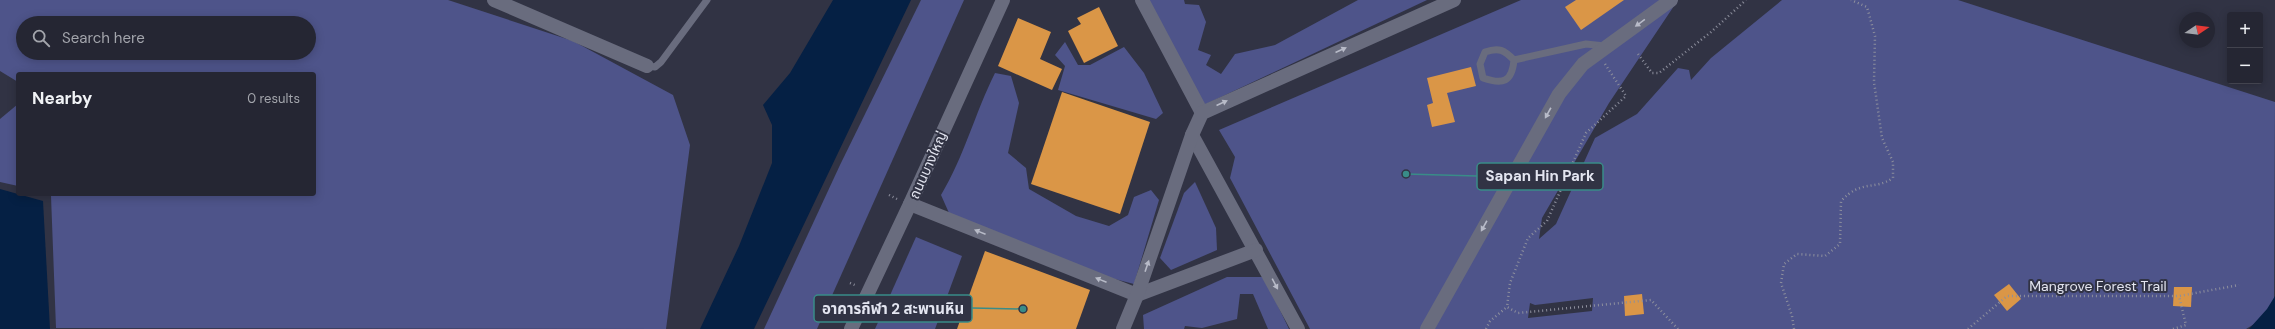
<!DOCTYPE html>
<html lang="en">
<head>
<meta charset="utf-8">
<style>
	:root { --surface:#252633; --page:#2d2e3b; --text:#f1f3f6; --muted:#a3a5ac; --line:#42434e }
	body { margin:0; font-family:"DM Sans","Noto Sans Thai",sans-serif; background:var(--page); color:var(--text) }
	.controls { position:absolute; right:12px; top:12px; display:grid; overflow:hidden; border-radius:4px; box-shadow:0 2px 10px #0003 }
	.controls button { width:36px; height:36px; display:grid; place-items:center; padding:0; border:0; border-bottom:1px solid var(--line); background:var(--surface); color:var(--text); font:20px sans-serif }
	.compass { position:absolute; left:2179px; top:12px; width:36px; height:36px; border-radius:50%; background:var(--surface); box-shadow:0 2px 10px #0003; rotate:77deg }
	.list { margin:0; padding:0; list-style:none }
	h2 { display:flex; justify-content:space-between; align-items:center; height:52px; margin:0; padding:0 16px; font-size:17px }
	h2 small { font-size:13px; font-weight:400; color:var(--muted) }
	.icon { flex:none; width:22px; height:22px; fill:none; stroke:currentColor; stroke-width:2; stroke-linecap:round; stroke-linejoin:round }
	.map { position:relative; flex:none; width:2275px; height:329px; overflow:hidden }
	.search { position:absolute; background:var(--surface); box-shadow:0 2px 10px #0003; left:16px; top:16px; width:300px; height:44px; display:flex; align-items:center; gap:10px; box-sizing:border-box; padding:0 14px; border-radius:22px; color:var(--muted); font-size:15px }
	.panel { position:absolute; background:var(--surface); box-shadow:0 2px 10px #0003; left:16px; top:72px; width:300px; height:124px; border-radius:4px }
	.map>svg:first-child { display:block }
	.green { fill:#4e548a; fill-rule:evenodd }
	.water { fill:#052044 }
	.building { fill:#da9647 }
	.lines { fill:none; stroke-linecap:round; stroke-linejoin:round }
	.path { stroke:#8d8f9d; stroke-width:2.5; stroke-dasharray:1 3; stroke-linecap:butt }
	.lane { stroke:#696c7e; stroke-width:7 }
	.street { stroke:#696c7e; stroke-width:14 }
	.oneway { fill:#b8bbc8 }
	.labels { text-anchor:middle; stroke-width:4; stroke-linejoin:round; paint-order:stroke }
	.street-label { font-size:14px; fill:#e3e5f0; stroke:#313344 }
	.leader { fill:none; stroke:#398c88; stroke-width:1.5 }
	.callout-dot { fill:#398c88; stroke:#313344; stroke-width:1.5 }
	.callout { fill:#313344; stroke:#398c88; stroke-width:1.5 }
	.callout-label { font-size:15px; text-anchor:middle; font-weight:bold; fill:#e3e5f0 }
</style>
</head>
<body>
<div class="map">
<svg width="2275" height="329" viewBox="0 0 2275 329">
	<rect width="100%" height="100%" fill="#313344"/>
	<g class="green">
		<path d="M0 0H448L573 41 673 95 690 145 666 329 56 328 51 196 46 194H314V74H18V82L0 71ZM23 23H309V53H23Z"/>
		<path d="M921 0H964L817 329H764L840 165Z"/>
		<path d="M1148 0H1184L1185 4 1199 5 1206 22 1198 50 1211 55 1206 65 1221 74 1235 54 1275 45 1358 0H1427L1204 105Z"/>
		<path d="M1521 0H1678L1609 103 1542 218 1539 239 1556 224 1595 138 1637 114 1678 68 1689 70 1691 80 1711 58 1782 0H1958L2275 102 2274 312 2246 329H1310L1230 178 1235 157 1219 130ZM1593 298 1592 311 1528 318 1530 303 1535 305Z"/>
		<path d="M1065 42 1078 65H1090L1124 47 1144 73 1163 113 1156 119 1058 90 1065 66 1055 55Z"/>
		<path d="M995 73 1011 76 1019 103 1008 153 1026 168 1029 189 1076 216 1109 226 1128 215 1134 197 1151 190 1159 200 1134 284 1103 276 949 213 941 195C964 157 975 113 995 73Z"/>
		<path d="M18 104V186L0 182V119Z"/>
		<path d="M1195 182 1216 228 1217 250 1171 270 1160 258 1184 193Z"/>
		<path d="M916 237 962 256 935 329H875Z"/>
		<path d="M1227 277H1264L1289 329H1268L1253 294H1240L1237 319 1202 328 1185 326 1184 329H1144L1143 315Z"/>
	</g>
	<g class="water">
		<path d="M833 0H911L754 329H700L739 246 772 163V125L763 105 790 73Z"/>
		<path d="M0 189 43 201 50 329H0Z"/>
		<path d="M2275 296V329H2249L2267 309Z"/>
	</g>
	<g class="building">
		<path d="M1576 0H1624L1581 30 1565 7Z"/>
		<path d="M1099 7 1118 46 1084 63 1068 31 1081 24 1077 18Z"/>
		<path d="M1018 18 1051 32 1040 59 1062 69 1052 90 998 66Z"/>
		<path d="M1471 67 1476 86 1447 93 1455 122 1432 127 1427 105 1433 103 1427 78Z"/>
		<path d="M1062 92 1150 122 1120 214 1031 184Z"/>
		<path d="M985 251 1090 290 1076 329H957Z"/>
		<path d="M2009 284 2021 299 2007 311 1994 295Z"/>
		<path d="M2174 287H2192L2191 307 2173 306Z"/>
		<path d="M1642 294 1644 314 1625 316 1624 296Z"/>
	</g>
	<g class="lines">
		<g class="path">
			<path d="M1638 54 1652 73H1659L1711 32 1746 0"/>
			<path d="M1605 64 1626 96 1586 133 1547 221 1528 238 1510 283 1507 307 1518 313 1651 300 1678 329"/>
			<path d="M889 195 897 199"/>
			<path d="M850 283 857 286"/>
			<path d="M1486 329 1490 321 1507 307"/>
			<path d="M1794 329 1792 316 1781 283 1784 264 1797 254 1825 256 1840 244 1841 201C1862 179 1873 191 1893 178V162L1882 138 1874 82 1875 36 1867 7 1851 0"/>
			<path d="M1968 329 2007 296H2179L2239 285"/>
			<path d="M2173 329 2186 325 2179 296"/>
		</g>
		<g class="lane">
			<path d="M1514 60C1512 82 1503 85 1483 78L1480 64 1485 52C1499 47 1504 50 1514 60L1586 44 1605 46"/>
			<path d="M647 66 655 67 661 62 707 0"/>
		</g>
		<g class="street">
			<path d="M494 0 647 66"/>
			<path d="M1142 0 1202 113"/>
			<path d="M1192 135 1298 329"/>
			<path d="M910 204 1137 295 1256 250"/>
			<path d="M851 329 910 204 1003 0"/>
			<path d="M1123 329 1137 295 1192 135 1202 113 1454 0"/>
			<path d="M1427 329 1559 94 1583 64 1671 0"/>
		</g>
	</g>
	<defs><path id="oneway-solid" d="M-6-.8H1V-3.2L6.5 0L1 3.2V.8H-6Z"/></defs>
	<g class="oneway">
		<use href="#oneway-solid" transform="translate(1640 23) rotate(144)"/>
		<use href="#oneway-solid" transform="translate(1341 50) rotate(-24)"/>
		<use href="#oneway-solid" transform="translate(1222 103) rotate(-24)"/>
		<use href="#oneway-solid" transform="translate(1548 113) rotate(119)"/>
		<use href="#oneway-solid" transform="translate(1484 226) rotate(119)"/>
		<use href="#oneway-solid" transform="translate(980 232) rotate(-158)"/>
		<use href="#oneway-solid" transform="translate(1147 266) rotate(-71)"/>
		<use href="#oneway-solid" transform="translate(1101 280) rotate(-158)"/>
		<use href="#oneway-solid" transform="translate(1275 284) rotate(62)"/>
	</g>
	<g class="labels">
		<g class="street-label">
			<text transform="translate(928 165) rotate(-66)" y="5">ถนนบางใหญ่</text>
			<text x="2098" y="291">Mangrove Forest Trail</text>
		</g>
	</g>
	<path class="leader" d="M1406 174L1477 176M1023 309L972 308"/>
	<g class="callout-dot">
		<circle cx="1406" cy="174" r="4"/>
		<circle cx="1023" cy="309" r="4"/>
	</g>
	<g class="callout">
		<rect x="1477" y="163" width="126" height="27" rx="4"/>
		<rect x="814" y="295" width="158" height="27" rx="4"/>
	</g>
	<g class="callout-label">
		<text x="1540" y="181">Sapan Hin Park</text>
		<text x="893" y="314">อาคารกีฬา 2 สะพานหิน</text>
	</g>
</svg>
<div class="controls">
<button>+</button>
<button>−</button>
</div>
<svg class="compass" viewBox="-18 -18 36 36"><path d="M0-13l5 13h-10z" fill="#e53935"/><path d="M0 13l5-13h-10z" fill="#a3a5ac"/></svg>
<div class="search"><svg class="icon" aria-label="search" viewBox="0 0 24 24"><circle cx="10" cy="10" r="6"/><path d="M15 15l6 6"/></svg>Search here</div>
<section class="panel">
<h2>Nearby<small>0 results</small></h2>
<ul class="list">
</ul>
</section>
</div>
</body>
</html>
